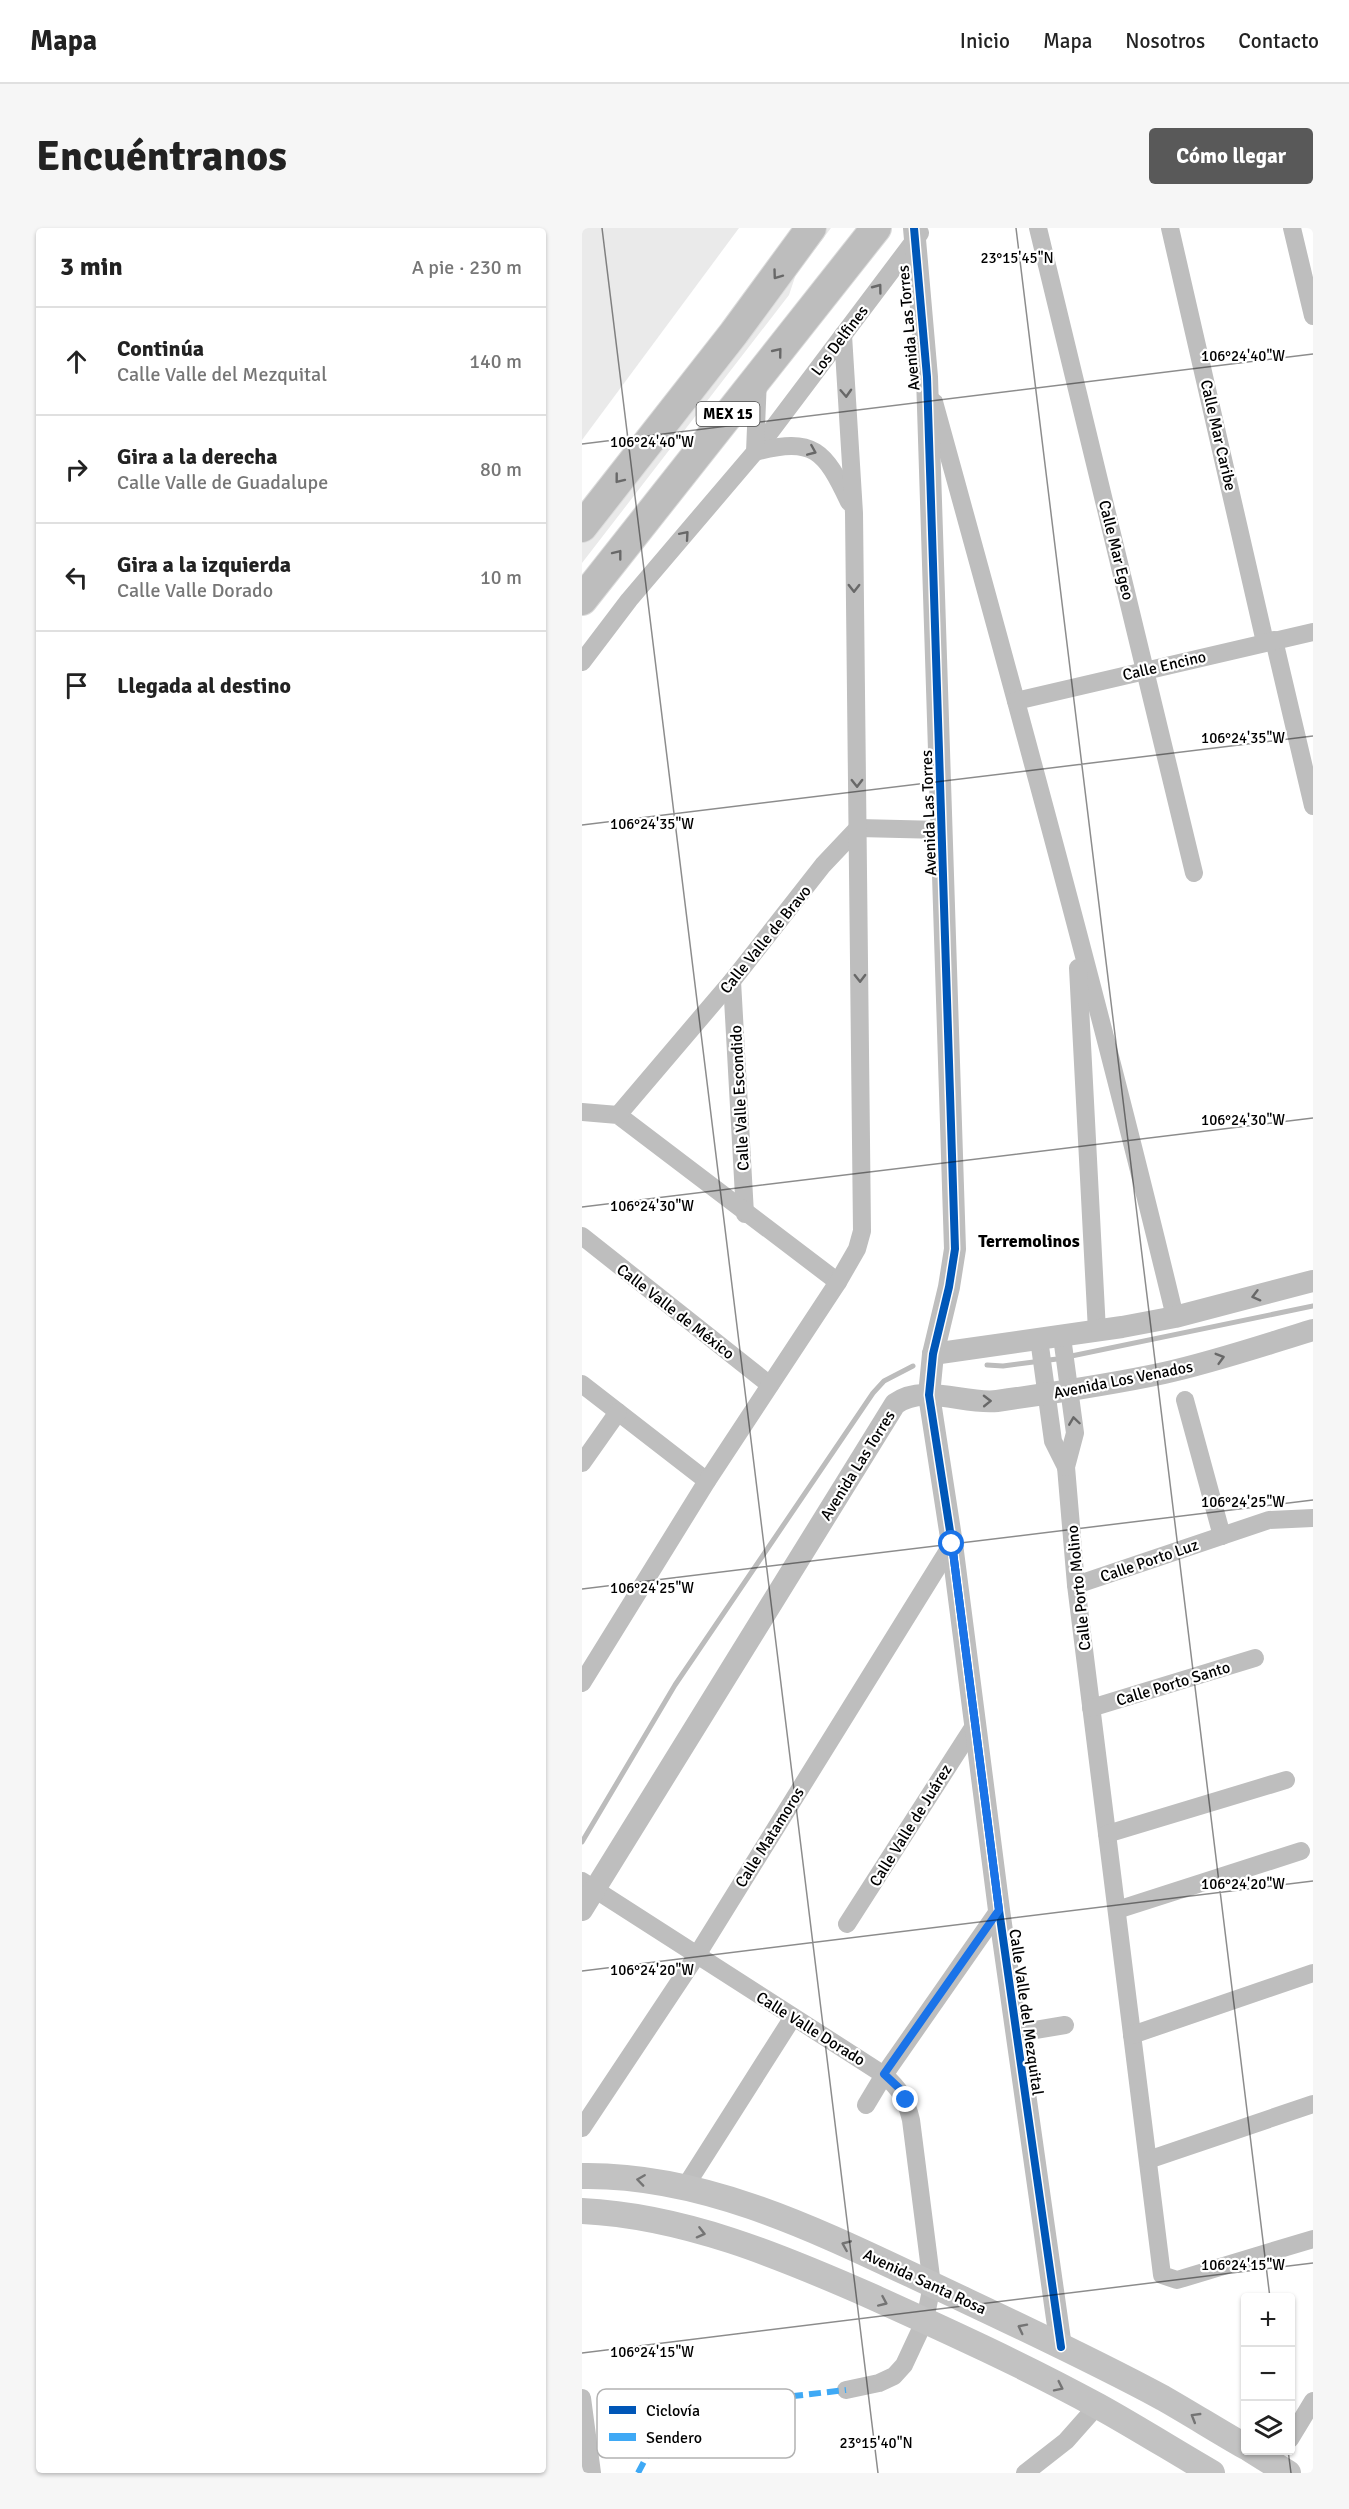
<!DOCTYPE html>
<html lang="es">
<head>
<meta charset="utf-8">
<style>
	:root { --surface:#fff; --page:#f6f6f6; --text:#222; --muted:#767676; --line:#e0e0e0; --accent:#595959 }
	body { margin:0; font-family:Signika,sans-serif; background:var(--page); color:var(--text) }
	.controls { position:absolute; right:18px; bottom:18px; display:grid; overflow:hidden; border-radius:6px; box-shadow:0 2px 4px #0004 }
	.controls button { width:54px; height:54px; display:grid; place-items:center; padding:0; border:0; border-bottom:2px solid var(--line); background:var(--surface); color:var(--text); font:30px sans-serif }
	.stop { position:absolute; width:18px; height:18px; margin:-14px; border:4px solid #1a73e8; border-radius:50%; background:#fff }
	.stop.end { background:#1a73e8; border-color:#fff; box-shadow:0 2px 6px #0008 }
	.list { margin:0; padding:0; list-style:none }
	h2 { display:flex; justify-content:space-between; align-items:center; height:78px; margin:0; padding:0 24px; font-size:26px }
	h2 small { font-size:20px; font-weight:400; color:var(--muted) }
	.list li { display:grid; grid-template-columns:39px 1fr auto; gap:18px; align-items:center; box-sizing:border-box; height:108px; padding:0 24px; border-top:2px solid var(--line) }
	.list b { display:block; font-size:22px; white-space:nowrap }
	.list p { margin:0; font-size:20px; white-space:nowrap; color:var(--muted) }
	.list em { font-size:20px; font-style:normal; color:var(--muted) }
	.icon { flex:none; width:33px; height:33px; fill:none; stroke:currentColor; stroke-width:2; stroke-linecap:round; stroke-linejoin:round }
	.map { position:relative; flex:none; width:731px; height:2245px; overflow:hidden; border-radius:6px }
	header { display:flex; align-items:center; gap:36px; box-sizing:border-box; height:84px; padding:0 30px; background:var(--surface); border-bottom:2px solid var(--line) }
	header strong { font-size:28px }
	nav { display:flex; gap:33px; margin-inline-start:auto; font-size:21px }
	.intro { display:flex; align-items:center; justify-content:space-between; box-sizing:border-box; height:144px; padding:0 36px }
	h1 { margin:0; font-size:42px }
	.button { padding:15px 27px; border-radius:6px; background:var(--accent); color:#fff; font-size:21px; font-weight:700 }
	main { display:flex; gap:36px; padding:0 36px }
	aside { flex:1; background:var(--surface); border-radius:6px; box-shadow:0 2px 4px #0004 }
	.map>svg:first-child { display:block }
	.green { fill:#eaeaea }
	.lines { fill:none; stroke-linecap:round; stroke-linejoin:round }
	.stream { stroke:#bcbcbc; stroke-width:5 }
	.trunk-casing { stroke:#dbdbdb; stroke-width:32 }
	.minor { stroke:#bebebe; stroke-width:18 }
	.tertiary { stroke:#bebebe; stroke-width:22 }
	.secondary { stroke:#c2c2c2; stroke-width:26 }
	.trunk { stroke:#bdbdbd; stroke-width:30 }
	.quiet { stroke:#3fa9f5; stroke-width:6; stroke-dasharray:12 6; stroke-linecap:butt }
	.cycleway-casing { stroke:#fff; stroke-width:11 }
	.cycleway { stroke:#0057b8; stroke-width:8 }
	.oneway { stroke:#686868 }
	.oneway2 { stroke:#747474 }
	.route { stroke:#1a73e8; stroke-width:8 }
	.ticks { fill:none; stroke:#000; stroke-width:1.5; stroke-opacity:0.45 }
	.labels { text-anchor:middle; stroke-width:4.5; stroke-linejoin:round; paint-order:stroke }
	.shield { fill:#fff; stroke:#4c4c4c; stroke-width:1.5 }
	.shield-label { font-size:15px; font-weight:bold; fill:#000 }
	.street-label { font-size:16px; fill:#000; stroke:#fff }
	.neighbourhood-label { font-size:18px; font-weight:bold; fill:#000; stroke:#fff }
	.key { fill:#fff; stroke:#b2b2b2; stroke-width:1.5 }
	.key-label { font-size:16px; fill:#000 }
	.ticks-label { font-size:15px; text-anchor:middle; fill:#000; stroke:#fff; stroke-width:4.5; stroke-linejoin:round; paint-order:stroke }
</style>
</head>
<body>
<header>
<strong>Mapa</strong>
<nav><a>Inicio</a><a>Mapa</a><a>Nosotros</a><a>Contacto</a></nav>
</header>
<div class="intro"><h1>Encuéntranos</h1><a class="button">Cómo llegar</a></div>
<main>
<aside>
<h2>3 min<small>A pie · 230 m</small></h2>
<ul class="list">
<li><svg class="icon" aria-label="ahead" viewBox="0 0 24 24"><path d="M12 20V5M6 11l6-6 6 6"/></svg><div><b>Continúa</b><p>Calle Valle del Mezquital</p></div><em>140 m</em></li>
<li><svg class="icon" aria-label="right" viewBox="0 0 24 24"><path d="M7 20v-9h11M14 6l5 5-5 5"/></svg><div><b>Gira a la derecha</b><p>Calle Valle de Guadalupe</p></div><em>80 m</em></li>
<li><svg class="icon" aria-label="left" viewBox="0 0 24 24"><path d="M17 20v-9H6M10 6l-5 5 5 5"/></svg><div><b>Gira a la izquierda</b><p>Calle Valle Dorado</p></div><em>10 m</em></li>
<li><svg class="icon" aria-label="arrive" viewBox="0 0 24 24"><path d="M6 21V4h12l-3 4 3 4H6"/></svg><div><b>Llegada al destino</b></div></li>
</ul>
</aside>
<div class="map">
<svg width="731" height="2245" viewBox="0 0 731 2245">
	<rect width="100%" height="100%" fill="#fff"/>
	<g class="green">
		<path d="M0 0H157L0 212Z"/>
		<path d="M240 0H249L214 46 207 67 0 335V307Z"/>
	</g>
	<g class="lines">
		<g class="stream">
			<path d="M405 1137 421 1138 475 1131 731 1078"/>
			<path d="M0 1614 93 1457 291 1165 302 1153 331 1138"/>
		</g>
		<g class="trunk-casing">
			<g id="trunk">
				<path d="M0 299 152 105 229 0"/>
				<path d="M0 372 294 0"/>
			</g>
		</g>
		<g class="minor">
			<path d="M456 0 612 645"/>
			<path d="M588 0 683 414"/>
			<path d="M710 0 731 88"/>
			<path d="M352 174C436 478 519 782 593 1089"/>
			<path d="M173 224 338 5"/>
			<path d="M173 224C232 208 243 223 267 274"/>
			<path d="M692 412 731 578"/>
			<path d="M0 434 47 372 173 224 176 150"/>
			<path d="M434 473 731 404"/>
			<path d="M496 740 515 1103"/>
			<path d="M150 753 163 986"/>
			<path d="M0 884 36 887 256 1054"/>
			<path d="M36 887 150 753 241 637 276 600 360 602"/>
			<path d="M0 1008 188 1157"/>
			<path d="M480 1109 493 1205 484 1239 494 1357 580 2047 595 2052 731 2011"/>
			<path d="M457 1111 471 1213 484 1239"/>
			<path d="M0 1156 125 1253"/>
			<path d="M603 1172 640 1308"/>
			<path d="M0 1235 36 1184"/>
			<path d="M494 1357 687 1292 731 1290"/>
			<path d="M0 1455 125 1253 256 1054 275 1021 280 1003 272 285 261 107"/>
			<path d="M509 1480 673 1430"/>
			<path d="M525 1606 704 1552"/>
			<path d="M0 1653 302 1847C318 1861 324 1871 329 1892L350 2057 343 2092 322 2137 312 2148 297 2155 264 2162"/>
			<path d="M535 1682 719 1623"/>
			<path d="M265 1696 392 1498"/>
			<path d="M435 1805 483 1797"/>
			<path d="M550 1807 731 1745"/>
			<path d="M284 1877 302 1847 417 1682"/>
			<path d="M0 1900 115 1727 370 1316"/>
			<path d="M566 1932 731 1876"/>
			<path d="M103 1959 211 1789"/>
			<path d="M0 2170 10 2245"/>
			<path d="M708 2211 731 2173"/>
			<path d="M443 2245 484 2213 515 2178"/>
		</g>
		<g class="tertiary">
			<path d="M332 0 345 149 373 1021 367 1059 351 1126 347 1167 370 1316 417 1682 479 2119"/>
			<path d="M351 1126 540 1099 593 1089 731 1053"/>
			<path d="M0 1682 313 1176C342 1155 383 1177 415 1173 471 1165 527 1157 582 1145 632 1134 682 1117 731 1102"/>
		</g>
		<g class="secondary">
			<path d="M0 1948C125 1946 242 2006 353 2058 429 2094 507 2130 581 2170 609 2186 636 2203 664 2219"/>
			<path d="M0 1983C102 1988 198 2028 291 2069 366 2103 443 2138 516 2178 554 2199 592 2223 630 2245"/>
			<path d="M669 2222 706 2245"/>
		</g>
		<use href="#trunk" class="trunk"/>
		<path class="quiet" d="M56 2245 66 2226 142 2176 264 2162"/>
		<g class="cycleway-casing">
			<path id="cycleway" d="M332 0 345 149 373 1021 367 1059 351 1126 347 1167 370 1316 417 1682 479 2119"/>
		</g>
		<use href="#cycleway" class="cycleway"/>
	</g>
	<defs><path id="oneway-chevron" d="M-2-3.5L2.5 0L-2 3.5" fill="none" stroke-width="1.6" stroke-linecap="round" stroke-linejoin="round" transform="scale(1.5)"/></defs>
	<g class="oneway">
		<use href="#oneway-chevron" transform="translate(195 47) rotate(126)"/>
		<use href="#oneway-chevron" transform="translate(296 60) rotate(-53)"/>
		<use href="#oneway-chevron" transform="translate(196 124) rotate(-51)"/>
		<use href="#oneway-chevron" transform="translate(264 165) rotate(87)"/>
		<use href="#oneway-chevron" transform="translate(230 223) rotate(23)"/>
		<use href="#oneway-chevron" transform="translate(37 251) rotate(128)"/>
		<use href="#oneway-chevron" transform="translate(103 307) rotate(-49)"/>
		<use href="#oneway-chevron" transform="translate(36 326) rotate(-52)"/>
		<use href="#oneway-chevron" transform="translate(272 360) rotate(90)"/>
		<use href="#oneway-chevron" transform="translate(275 555) rotate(89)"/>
		<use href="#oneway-chevron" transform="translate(278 750) rotate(89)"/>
		<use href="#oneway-chevron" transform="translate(674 1068) rotate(165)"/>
		<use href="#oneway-chevron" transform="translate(638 1130) rotate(-16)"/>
		<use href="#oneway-chevron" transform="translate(405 1173) rotate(-1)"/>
		<use href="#oneway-chevron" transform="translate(492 1193) rotate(-98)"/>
	</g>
	<g class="oneway2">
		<use href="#oneway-chevron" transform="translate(59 1952) rotate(-172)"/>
		<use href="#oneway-chevron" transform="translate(119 2005) rotate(14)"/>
		<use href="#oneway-chevron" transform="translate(264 2017) rotate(-157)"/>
		<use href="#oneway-chevron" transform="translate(301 2074) rotate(24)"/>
		<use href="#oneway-chevron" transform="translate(440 2100) rotate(-153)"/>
		<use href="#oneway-chevron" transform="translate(477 2159) rotate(26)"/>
		<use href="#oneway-chevron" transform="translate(613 2189) rotate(-149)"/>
	</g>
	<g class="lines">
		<path class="route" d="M324 1872 318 1861 302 1846 417 1682 370 1316"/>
	</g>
	<path class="ticks" d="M20 0 296 2245M434 0 688 2070M0 216 731 126M0 597 731 508M0 979 731 890M0 1361 731 1272M0 1743 731 1653M0 2125 731 2035M706 2222 709 2245"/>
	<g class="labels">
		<rect class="shield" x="114.5" y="174" width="63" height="24" rx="4.5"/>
		<g class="shield-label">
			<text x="146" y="191">MEX 15</text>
		</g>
		<g class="street-label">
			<text transform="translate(326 100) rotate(-95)" y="6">Avenida Las Torres</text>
			<text transform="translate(257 112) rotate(-53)" y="6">Los Delfines</text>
			<text transform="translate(637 207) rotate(77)" y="6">Calle Mar Caribe</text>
			<text transform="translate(535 322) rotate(76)" y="6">Calle Mar Egeo</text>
			<text transform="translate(582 437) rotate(-13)" y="6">Calle Encino</text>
			<text transform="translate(346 585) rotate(-92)" y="6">Avenida Las Torres</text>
			<text transform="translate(183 711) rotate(-51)" y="6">Calle Valle de Bravo</text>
			<text transform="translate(157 870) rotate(-93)" y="6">Calle Valle Escondido</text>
			<text transform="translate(94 1083) rotate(38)" y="6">Calle Valle de México</text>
			<text transform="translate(541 1151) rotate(-11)" y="6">Avenida Los Venados</text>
			<text transform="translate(275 1237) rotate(-58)" y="6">Avenida Las Torres</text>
			<text transform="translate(567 1332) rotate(-19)" y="6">Calle Porto Luz</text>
			<text transform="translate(496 1360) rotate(-96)" y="6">Calle Porto Molino</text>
			<text transform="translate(591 1455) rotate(-17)" y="6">Calle Porto Santo</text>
			<text transform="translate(328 1597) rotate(-58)" y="6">Calle Valle de Juárez</text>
			<text transform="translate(187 1609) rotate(-58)" y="6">Calle Matamoros</text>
			<text transform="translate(445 1784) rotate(82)" y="6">Calle Valle del Mezquital</text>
			<text transform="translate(229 1800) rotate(32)" y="6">Calle Valle Dorado</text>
			<text transform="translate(343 2053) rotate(25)" y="6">Avenida Santa Rosa</text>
		</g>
		<g class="neighbourhood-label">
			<text x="447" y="1019">Terremolinos</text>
		</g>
	</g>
	<rect x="15" y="2161" width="198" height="69" rx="9" class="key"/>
	<rect x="27" y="2178" width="27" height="8" fill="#0057b8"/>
	<rect x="27" y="2205" width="27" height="8" fill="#3fa9f5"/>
	<g class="key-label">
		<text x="64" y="2188">Ciclovía</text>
		<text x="64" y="2215">Sendero</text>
	</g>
	<g class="ticks-label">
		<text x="435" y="35">23°15'45"N</text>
		<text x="661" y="133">106°24'40"W</text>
		<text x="70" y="219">106°24'40"W</text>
		<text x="661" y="515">106°24'35"W</text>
		<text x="70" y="601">106°24'35"W</text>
		<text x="661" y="897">106°24'30"W</text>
		<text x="70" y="983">106°24'30"W</text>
		<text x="661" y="1279">106°24'25"W</text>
		<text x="70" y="1365">106°24'25"W</text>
		<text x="661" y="1661">106°24'20"W</text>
		<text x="70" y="1747">106°24'20"W</text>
		<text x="661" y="2042">106°24'15"W</text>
		<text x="70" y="2129">106°24'15"W</text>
		<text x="294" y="2220">23°15'40"N</text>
	</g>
</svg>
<div class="controls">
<button>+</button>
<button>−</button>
<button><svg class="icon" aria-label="layers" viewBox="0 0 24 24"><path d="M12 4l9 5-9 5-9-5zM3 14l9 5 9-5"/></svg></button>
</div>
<div class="stop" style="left:370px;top:1316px"></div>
<div class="stop end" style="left:324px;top:1872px"></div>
</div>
</main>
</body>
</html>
